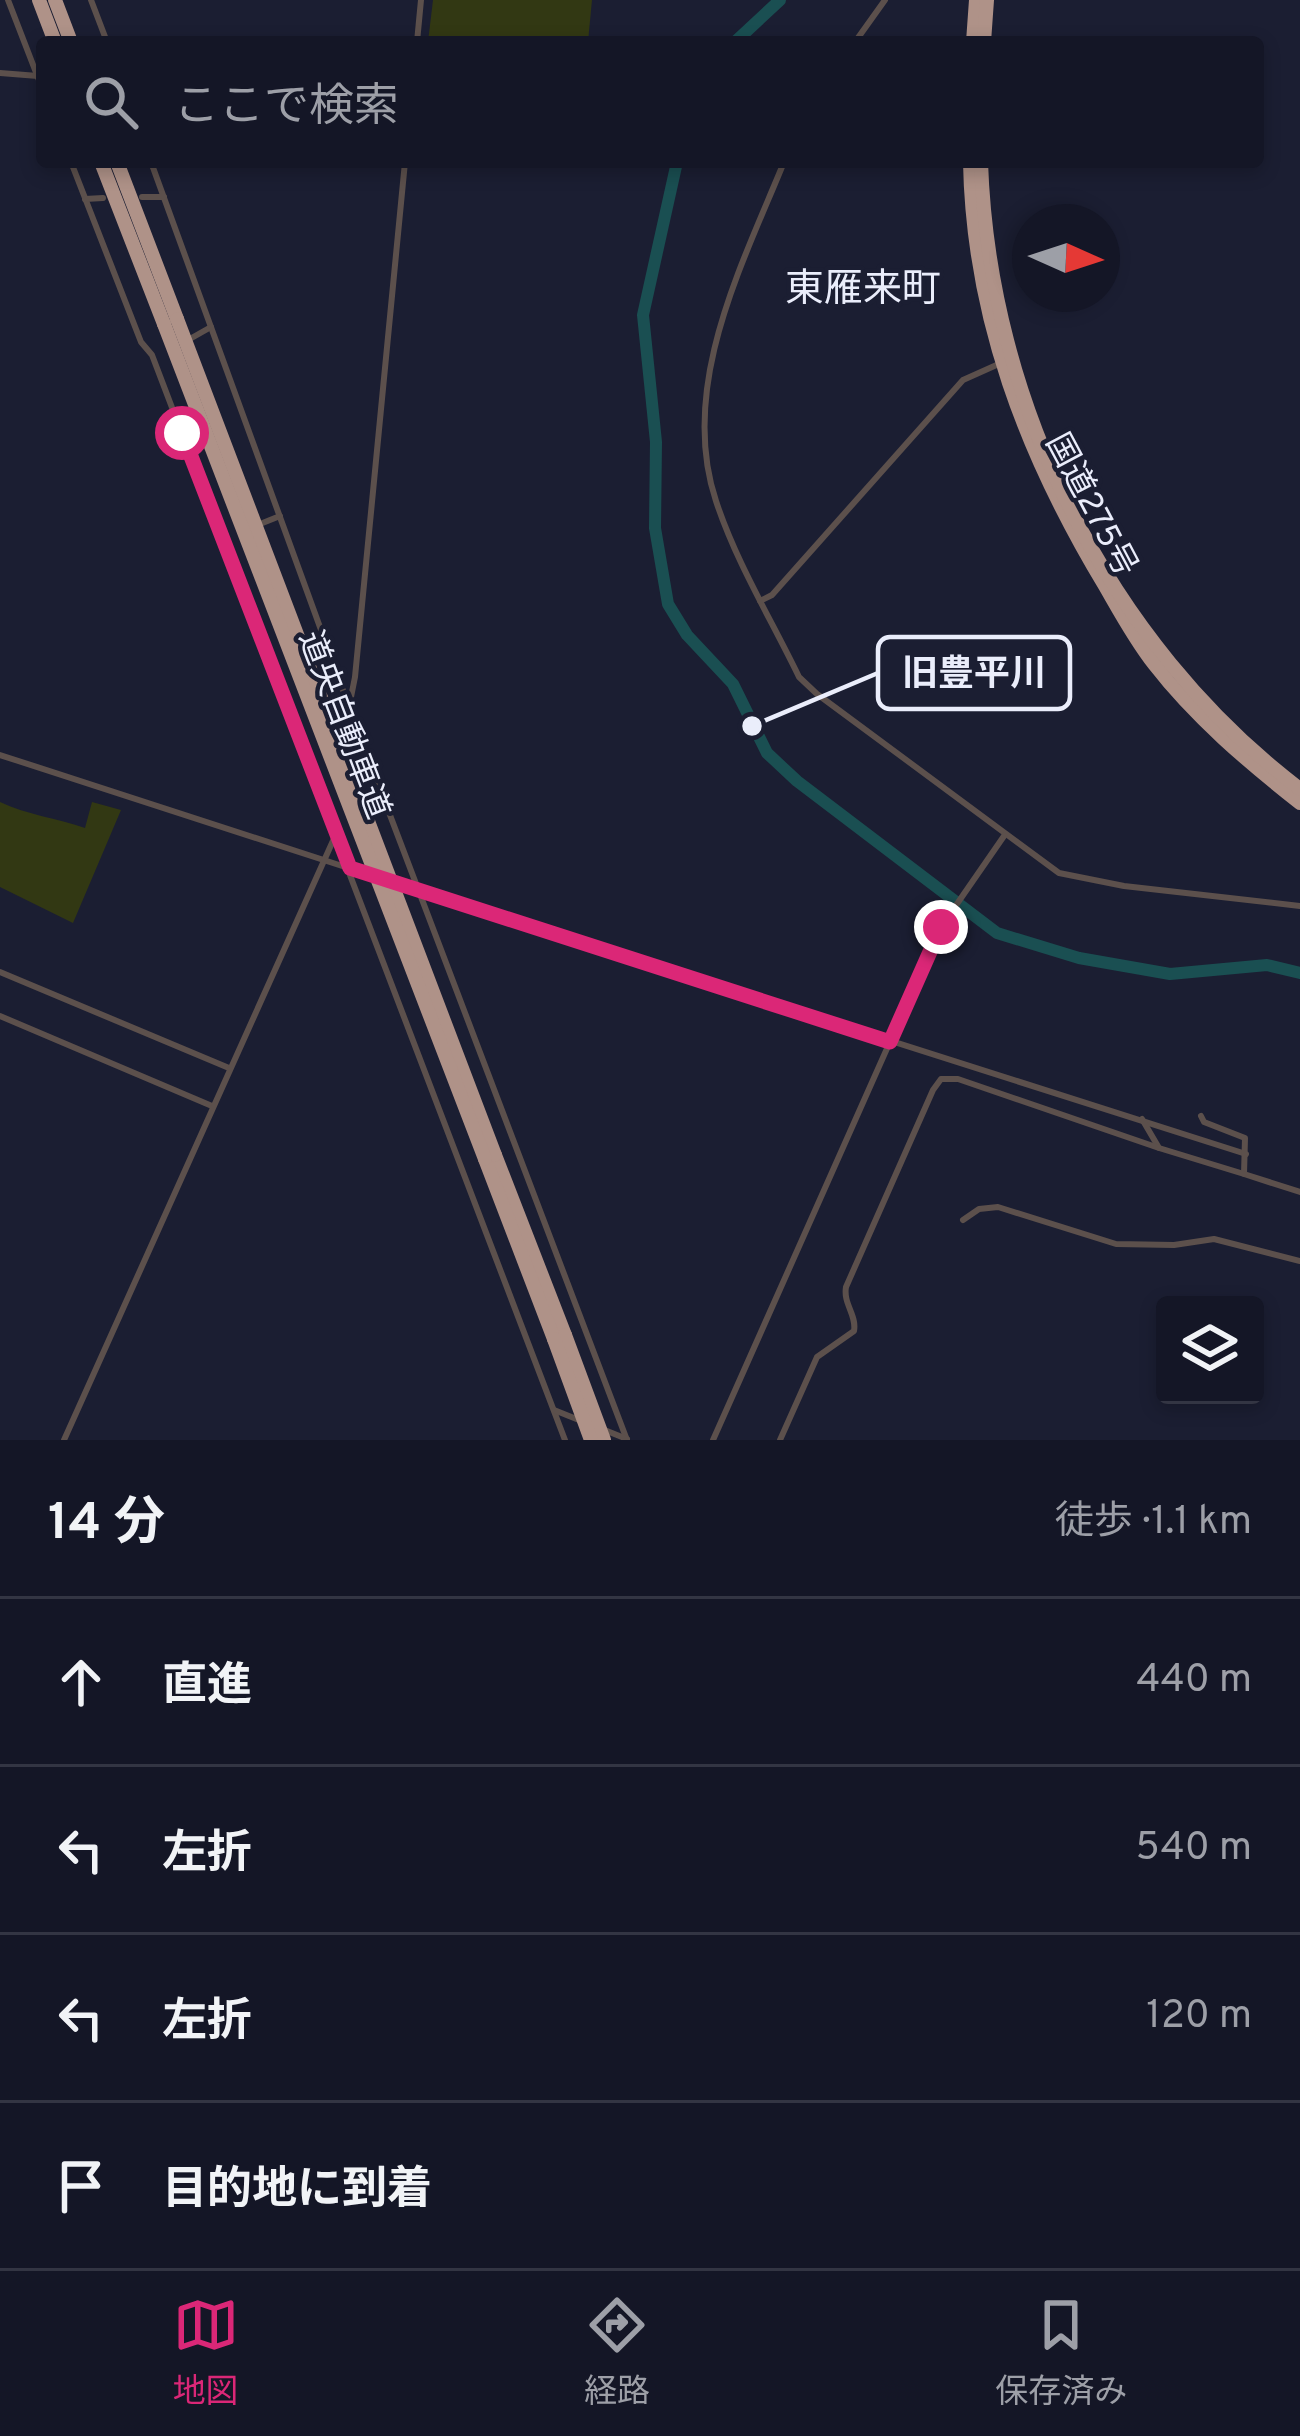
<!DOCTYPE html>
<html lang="ja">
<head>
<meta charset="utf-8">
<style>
	:root { --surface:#141626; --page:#1d1f2e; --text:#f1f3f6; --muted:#9d9fa7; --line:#333543; --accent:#db2777 }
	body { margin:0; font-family:Overpass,"Noto Sans JP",sans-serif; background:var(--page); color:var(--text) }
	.controls { position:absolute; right:36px; bottom:36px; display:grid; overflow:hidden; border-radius:12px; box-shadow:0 6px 18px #0003 }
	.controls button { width:108px; height:108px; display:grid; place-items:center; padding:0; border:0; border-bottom:3px solid var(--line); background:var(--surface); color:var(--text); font:60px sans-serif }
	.compass { position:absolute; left:1012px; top:204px; width:108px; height:108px; border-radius:50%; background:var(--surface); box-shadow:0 6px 18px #0003; rotate:93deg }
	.stop { position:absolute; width:36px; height:36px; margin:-27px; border:9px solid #db2777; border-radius:50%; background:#fff }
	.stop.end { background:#db2777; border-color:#fff; box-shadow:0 3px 12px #0008 }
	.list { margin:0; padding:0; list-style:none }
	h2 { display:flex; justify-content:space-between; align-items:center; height:156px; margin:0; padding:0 48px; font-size:51px }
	h2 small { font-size:39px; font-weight:400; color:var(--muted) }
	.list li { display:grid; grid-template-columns:78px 1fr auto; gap:36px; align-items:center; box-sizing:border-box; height:168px; padding:0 48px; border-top:3px solid var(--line) }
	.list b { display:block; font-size:45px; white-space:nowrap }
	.list em { font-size:39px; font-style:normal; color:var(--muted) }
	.icon { flex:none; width:66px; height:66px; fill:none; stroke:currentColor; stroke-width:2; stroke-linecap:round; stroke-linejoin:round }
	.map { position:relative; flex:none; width:1300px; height:1440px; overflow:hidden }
	.search { position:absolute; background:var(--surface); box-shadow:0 6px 18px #0003; left:36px; right:36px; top:36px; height:132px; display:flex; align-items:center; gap:30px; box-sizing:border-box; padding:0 42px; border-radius:12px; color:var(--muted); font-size:45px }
	.sheet { height:828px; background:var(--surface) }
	nav { display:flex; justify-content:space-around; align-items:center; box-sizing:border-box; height:168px; border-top:3px solid var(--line); background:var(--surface); font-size:33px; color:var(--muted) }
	nav a { display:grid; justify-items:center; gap:6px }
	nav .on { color:var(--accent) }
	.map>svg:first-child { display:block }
	.green { fill:#323813 }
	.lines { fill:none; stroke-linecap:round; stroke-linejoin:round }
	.river { stroke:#1a4f52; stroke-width:12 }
	.street { stroke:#5c504c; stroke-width:6 }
	.highway { stroke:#af9288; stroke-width:14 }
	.highway-bridge { stroke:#af9288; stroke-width:14 }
	.route { stroke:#db2777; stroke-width:15 }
	.labels { text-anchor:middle; stroke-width:9; stroke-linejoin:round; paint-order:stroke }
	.street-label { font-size:33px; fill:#eaedfb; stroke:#1b1e32 }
	.quarter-label { font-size:39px; fill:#eaedfb; stroke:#1b1e32 }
	.leader { fill:none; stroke:#eaedfb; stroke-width:4.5 }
	.callout-dot { fill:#eaedfb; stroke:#1b1e32; stroke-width:4.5 }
	.callout { fill:#1b1e32; stroke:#eaedfb; stroke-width:4.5 }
	.callout-label { font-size:36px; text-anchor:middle; font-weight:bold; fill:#eaedfb }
</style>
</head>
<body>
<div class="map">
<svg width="1300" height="1440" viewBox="0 0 1300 1440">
	<rect width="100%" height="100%" fill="#1b1e32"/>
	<g class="green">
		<path d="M433 0H592L588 42H428Z"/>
		<path d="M0 802C28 815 56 818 85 828L92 802 121 810 73 923 0 887Z"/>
	</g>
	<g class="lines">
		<g class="river">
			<path d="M735 42 780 0"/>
			<path d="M677 162 643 315 656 442 655 528 668 604 687 635 733 684 767 753 797 781 997 933 1079 958 1170 974 1267 965 1300 973"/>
		</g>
		<g class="street">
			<path d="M8 0 42 88"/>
			<path d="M91 0 107 42"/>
			<path d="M417 42 421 0"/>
			<path d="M855 42 885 0"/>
			<path d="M0 73 38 76"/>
			<path d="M71 162 141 342 152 355 565 1440"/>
			<path d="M151 162 349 707 627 1440"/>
			<path d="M784 162C742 265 678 387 716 501 736 562 771 619 799 677L817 694 1059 873 1124 886 1300 906"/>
			<path d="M142 197H164"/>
			<path d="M85 199 103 198"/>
			<path d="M188 340 211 327"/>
			<path d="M255 526 280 516"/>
			<path d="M760 601 772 595 963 380 1001 363"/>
			<path d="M327 716 349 707 355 677 405 162"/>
			<path d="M0 755 373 876"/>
			<path d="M392 882 1246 1154"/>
			<path d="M0 972 229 1068"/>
			<path d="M0 1016 212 1106"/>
			<path d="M1201 1116 1204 1122 1245 1138 1244 1174 1300 1192"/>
			<path d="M1142 1119 1159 1148 1244 1174"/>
			<path d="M963 1220 979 1209 998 1207 1116 1244 1174 1245 1214 1239 1300 1261"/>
			<path d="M554 1410 579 1420"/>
			<path d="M602 1429 627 1439"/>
			<path d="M64 1440 336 834"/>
			<path d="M713 1440 941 927 1004 836"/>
			<path d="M780 1440 817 1357 854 1331C857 1315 843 1304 846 1287L933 1090 941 1079H958L1159 1148"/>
		</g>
		<g class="highway">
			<path d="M39 0 55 42"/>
			<path d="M55 0 71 42"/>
			<path d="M973 42 976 0"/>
			<path d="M984 42 987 0"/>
			<path d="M101 162 164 324"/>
			<path d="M117 162 177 319"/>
			<path d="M970 162C973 317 1026 455 1105 586 1120 612 1135 640 1154 664 1195 717 1248 762 1300 803"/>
			<path d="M981 162C989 403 1108 643 1300 789"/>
			<path d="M495 1155 565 1335"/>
			<path d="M485 1159 554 1339"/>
		</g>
		<g class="highway-bridge">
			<path d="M177 319 495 1155"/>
			<path d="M164 324 485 1159"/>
			<path d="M565 1335 604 1440"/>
			<path d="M554 1339 591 1440"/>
		</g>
	</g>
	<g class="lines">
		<path class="route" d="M182 433 350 868 890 1042 941 927"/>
	</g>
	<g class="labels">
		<g class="street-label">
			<text transform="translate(1093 504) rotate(62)" y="12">国道275号</text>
			<text transform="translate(346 724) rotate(69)" y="12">道央自動車道</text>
		</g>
		<g class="quarter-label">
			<text x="863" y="301">東雁来町</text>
		</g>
	</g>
	<path class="leader" d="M752 726L878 673"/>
	<circle class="callout-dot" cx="752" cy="726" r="12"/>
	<rect class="callout" x="878" y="637" width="192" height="72" rx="12"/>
	<g class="callout-label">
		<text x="974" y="685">旧豊平川</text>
	</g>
</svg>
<div class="controls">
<button><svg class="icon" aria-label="layers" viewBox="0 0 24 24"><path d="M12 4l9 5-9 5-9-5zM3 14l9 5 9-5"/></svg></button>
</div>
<svg class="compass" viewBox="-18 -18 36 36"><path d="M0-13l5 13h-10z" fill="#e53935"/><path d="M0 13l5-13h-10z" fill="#9d9fa7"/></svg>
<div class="stop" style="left:182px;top:433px"></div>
<div class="stop end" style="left:941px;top:927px"></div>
<div class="search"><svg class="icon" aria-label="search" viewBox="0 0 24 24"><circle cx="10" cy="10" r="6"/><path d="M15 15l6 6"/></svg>ここで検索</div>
</div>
<section class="sheet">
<h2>14 分<small>徒歩 · 1.1 km</small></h2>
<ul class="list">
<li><svg class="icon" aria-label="ahead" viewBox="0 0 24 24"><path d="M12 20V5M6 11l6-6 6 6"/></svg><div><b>直進</b></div><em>440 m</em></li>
<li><svg class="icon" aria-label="left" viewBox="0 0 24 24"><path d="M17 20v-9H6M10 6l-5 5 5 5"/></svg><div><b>左折</b></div><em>540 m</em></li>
<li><svg class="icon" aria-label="left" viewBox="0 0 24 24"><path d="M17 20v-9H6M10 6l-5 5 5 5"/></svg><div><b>左折</b></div><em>120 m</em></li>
<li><svg class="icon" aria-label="arrive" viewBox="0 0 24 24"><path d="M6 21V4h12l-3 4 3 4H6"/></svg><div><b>目的地に到着</b></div></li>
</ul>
</section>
<nav>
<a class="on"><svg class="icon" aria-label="map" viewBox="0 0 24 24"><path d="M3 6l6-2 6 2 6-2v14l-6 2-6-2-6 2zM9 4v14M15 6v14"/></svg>地図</a>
<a><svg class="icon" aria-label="directions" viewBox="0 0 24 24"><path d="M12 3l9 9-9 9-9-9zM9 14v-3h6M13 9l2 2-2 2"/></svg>経路</a>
<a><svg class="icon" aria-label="saved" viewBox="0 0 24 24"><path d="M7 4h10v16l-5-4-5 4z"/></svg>保存済み</a>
</nav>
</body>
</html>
